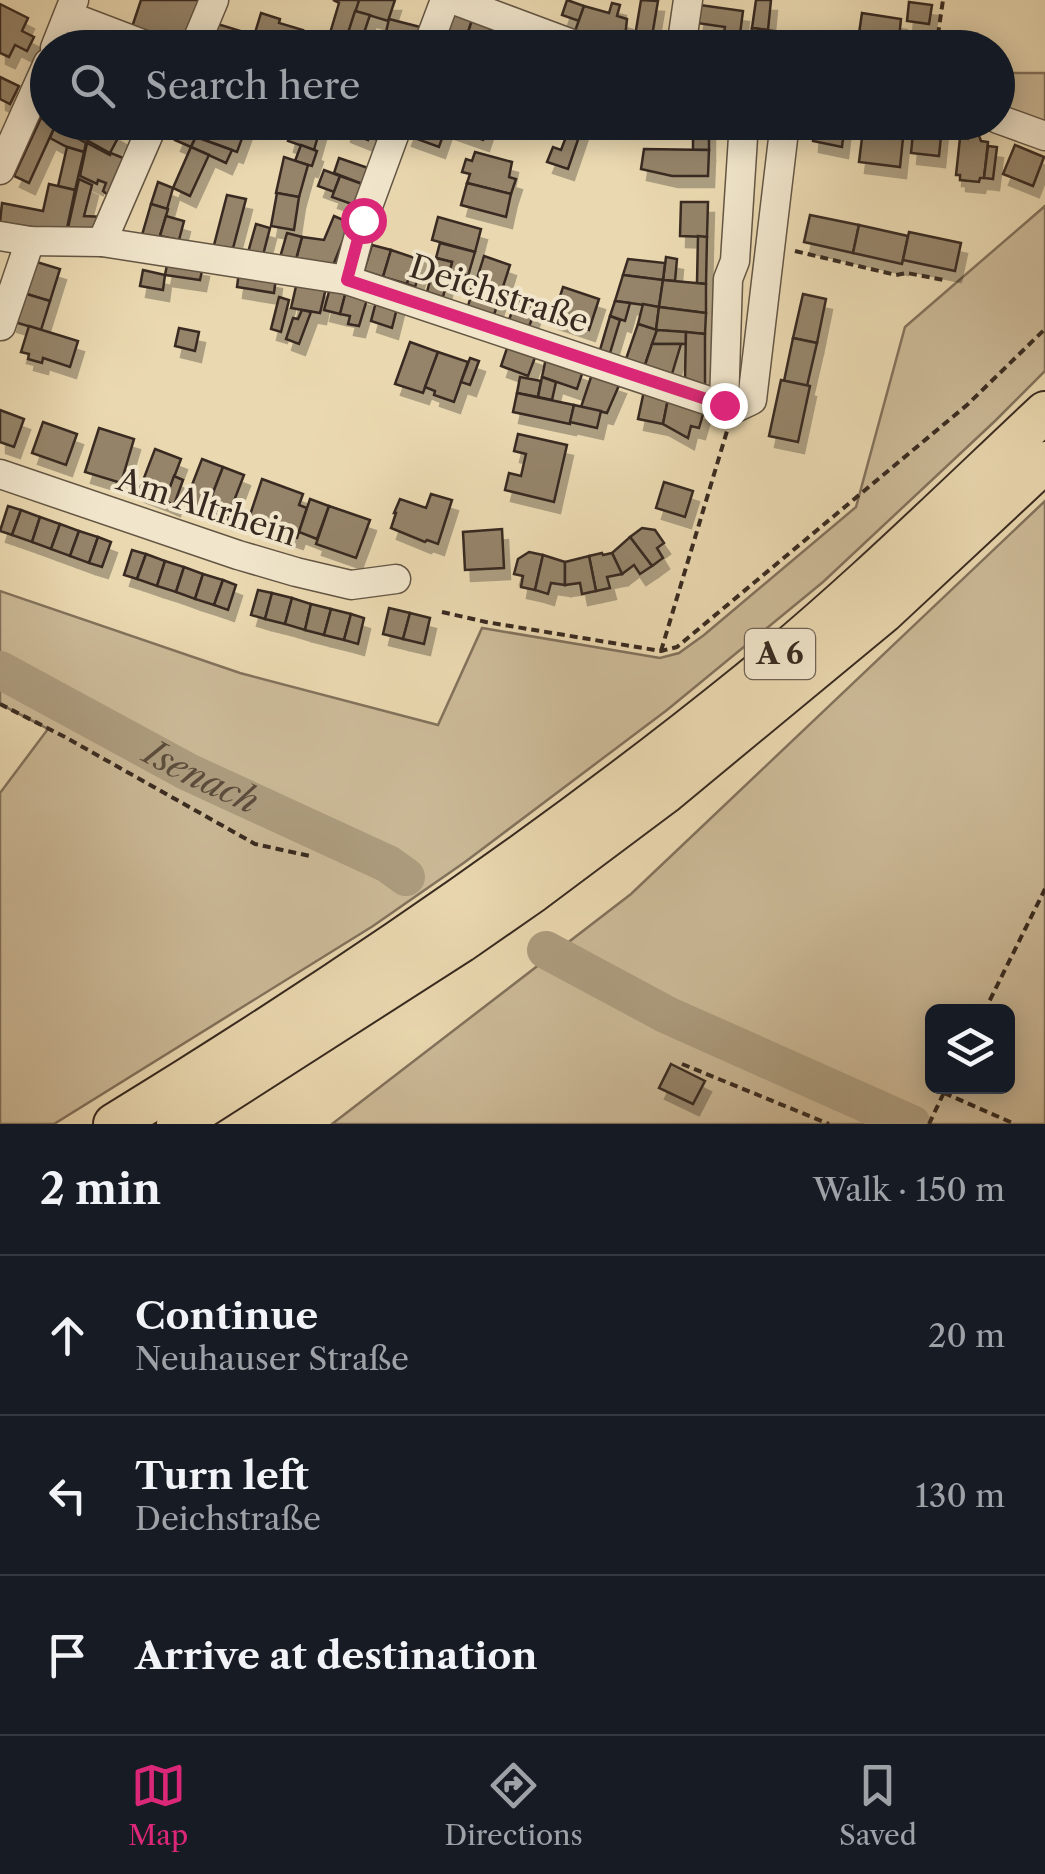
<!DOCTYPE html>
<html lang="en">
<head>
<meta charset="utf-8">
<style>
	:root { --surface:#171b24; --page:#20242c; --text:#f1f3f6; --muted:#9ea1a6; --line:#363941; --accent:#db2777 }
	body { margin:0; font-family:"Libre Caslon Text",serif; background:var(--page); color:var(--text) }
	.controls { position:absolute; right:30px; bottom:30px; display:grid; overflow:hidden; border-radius:15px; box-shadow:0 5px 25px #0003 }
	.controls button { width:90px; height:90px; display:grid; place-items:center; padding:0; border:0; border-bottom:2px solid var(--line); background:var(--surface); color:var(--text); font:50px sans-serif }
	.stop { position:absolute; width:30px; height:30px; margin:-22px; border:8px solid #db2777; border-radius:50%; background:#fff }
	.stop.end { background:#db2777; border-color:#fff; box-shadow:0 2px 10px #0008 }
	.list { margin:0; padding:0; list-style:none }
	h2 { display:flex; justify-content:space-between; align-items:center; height:130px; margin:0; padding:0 40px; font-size:42px }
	h2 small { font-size:32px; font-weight:400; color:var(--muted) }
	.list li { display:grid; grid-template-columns:65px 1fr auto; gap:30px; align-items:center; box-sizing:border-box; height:160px; padding:0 40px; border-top:2px solid var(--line) }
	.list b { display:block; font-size:38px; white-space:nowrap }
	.list p { margin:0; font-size:32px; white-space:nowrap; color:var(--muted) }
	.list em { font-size:32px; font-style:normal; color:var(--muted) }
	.icon { flex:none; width:55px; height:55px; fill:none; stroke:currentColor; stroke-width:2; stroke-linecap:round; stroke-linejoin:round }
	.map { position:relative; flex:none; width:1045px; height:1124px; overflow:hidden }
	.search { position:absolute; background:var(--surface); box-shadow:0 5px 25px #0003; left:30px; right:30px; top:30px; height:110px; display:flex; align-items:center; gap:25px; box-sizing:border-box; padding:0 35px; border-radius:55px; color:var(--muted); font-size:38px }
	.sheet { height:610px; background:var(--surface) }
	nav { display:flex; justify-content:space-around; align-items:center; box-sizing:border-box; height:140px; border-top:2px solid var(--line); background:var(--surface); font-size:28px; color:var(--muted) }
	nav a { display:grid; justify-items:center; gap:5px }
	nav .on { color:var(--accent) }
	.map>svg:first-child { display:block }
	.green { fill:#ccba98; stroke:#82725c; stroke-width:2.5; fill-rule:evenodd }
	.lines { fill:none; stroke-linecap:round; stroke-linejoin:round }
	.river { stroke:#ad9d7f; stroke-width:38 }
	.building { fill:#95846b; stroke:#382a20; stroke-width:2.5; filter:url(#shadow) }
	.minor-casing { stroke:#645644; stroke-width:31 }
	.highway-casing { stroke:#382a20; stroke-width:44 }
	.path { stroke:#382a20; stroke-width:4; stroke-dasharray:8 5; stroke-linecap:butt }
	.minor { stroke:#f1e6cc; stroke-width:28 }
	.highway { stroke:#ead8b0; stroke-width:40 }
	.route { stroke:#db2777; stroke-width:12 }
	.labels { text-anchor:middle; stroke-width:8; stroke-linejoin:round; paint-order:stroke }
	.shield { fill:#f1e6cc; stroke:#706254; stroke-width:2.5 }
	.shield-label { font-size:30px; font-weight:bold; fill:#382a20 }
	.street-label { font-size:32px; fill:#382a20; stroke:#f1e6cc }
	.water-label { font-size:35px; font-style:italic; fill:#5b4c3c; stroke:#f1e6cc }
</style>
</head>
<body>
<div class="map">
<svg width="1045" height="1124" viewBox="0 0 1045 1124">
	<defs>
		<filter id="shadow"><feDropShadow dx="6" dy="11" stdDeviation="0" flood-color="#0004"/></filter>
	</defs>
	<rect width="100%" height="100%" fill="#ead8b0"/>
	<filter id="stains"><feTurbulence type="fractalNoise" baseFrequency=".002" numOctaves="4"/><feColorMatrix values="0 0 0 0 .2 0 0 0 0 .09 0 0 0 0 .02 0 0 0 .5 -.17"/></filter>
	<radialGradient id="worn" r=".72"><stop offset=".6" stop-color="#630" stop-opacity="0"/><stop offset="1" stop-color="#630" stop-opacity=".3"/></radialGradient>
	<g class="green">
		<path d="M998 73H1045V129L998 112Z"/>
		<path d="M1045 206V371L995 421 823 582 667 710 465 862 373 926 54 1124H0V793L48 729 0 704V591L240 673 438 725 482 628 660 658 679 653 704 635 856 507 905 327Z"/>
		<path d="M1045 501V1124H332L631 894ZM932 1012H1008V1086H932Z"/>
	</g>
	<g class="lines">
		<g class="river">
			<path id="s1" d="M0 670 188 772 388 864 406 877"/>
			<path d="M546 950 667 1015 912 1124"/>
		</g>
	</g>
	<g class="building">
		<path d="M141 0H207L187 48 131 30Z"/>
		<path d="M359 0H395L388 21 355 11Z"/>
		<path d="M359 0 345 45 328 40 339 3 333 0Z"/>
		<path d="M567 0 584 6 579 21 562 15Z"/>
		<path d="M641 0 658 1 650 48H633Z"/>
		<path d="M756 0H771L768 30 752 28Z"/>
		<path d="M909 2 932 5 929 24 907 21Z"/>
		<path d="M612 3 620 5 617 16 627 19 624 48 574 34 584 6 609 13Z"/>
		<path d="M0 4 28 18 22 31 34 37 27 51 15 45 9 57 0 53Z"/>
		<path d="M700 5 743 11 740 34 724 32 725 27 697 23Z"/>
		<path d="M355 11 370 15 361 42 346 39Z"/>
		<path d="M261 13 280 19 279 23 303 30 297 48 251 46Z"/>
		<path d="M452 13 472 20 463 48 443 47 446 40 443 39Z"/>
		<path d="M862 13 901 19 898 48 857 47Z"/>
		<path d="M389 19 420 27 416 48 383 45Z"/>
		<path d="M472 20 491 27 484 48H463Z"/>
		<path d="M211 22 247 33 241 48H201Z"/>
		<path d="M752 28 782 32 780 48H749Z"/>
		<path d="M302 34 345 45 344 48H297Z"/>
		<path d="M0 77 19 86 10 104 0 99Z"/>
		<path d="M41 118 55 126 29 183 14 176Z"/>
		<path d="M54 122H99L120 134 110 153Z"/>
		<path d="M198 122H248L237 152 196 137Z"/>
		<path d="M293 122H322L314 150 288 141Z"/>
		<path d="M347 122H385L382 141 369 137 368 140 345 131Z"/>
		<path d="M411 122H434L446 127 439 147 406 135Z"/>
		<path d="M448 122H481L488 125 483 140 446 127Z"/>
		<path d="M814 122H845L842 147 813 141Z"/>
		<path d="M864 122 893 125 892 128 904 129 900 167 859 162Z"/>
		<path d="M693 123 709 124V150H693Z"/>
		<path d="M914 123 942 126 939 156 911 153Z"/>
		<path d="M571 124 582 128 568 169 547 162 553 147 561 150Z"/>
		<path d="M182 125 198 132 191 147 175 140Z"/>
		<path d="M55 126 86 143 84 152 67 147 50 138Z"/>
		<path d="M972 133H978L981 141 988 142 984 178H980L979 182 960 180V175H956L960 138 968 139Z"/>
		<path d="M196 137 232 150 226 163 191 147Z"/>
		<path d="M87 143 110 155 111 153 128 160 112 198 103 191 106 183 98 180 97 184 80 176Z"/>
		<path d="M301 145 317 151 312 166 295 161Z"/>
		<path d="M1015 145 1044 157 1033 186 1003 174Z"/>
		<path d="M988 146 997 147 993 179 984 178Z"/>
		<path d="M67 147 84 152 75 190 58 186Z"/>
		<path d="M191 147 209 155 190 196 173 188Z"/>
		<path d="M644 149 709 150 708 176H672L641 169Z"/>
		<path d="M475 152 512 162 509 177 516 179 511 194 467 183 470 174 462 172 466 159 472 161Z"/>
		<path d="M284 157 308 165 299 197 276 193Z"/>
		<path d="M339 158 371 169 365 185 334 173Z"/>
		<path d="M324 170 340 176 334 192 318 186Z"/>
		<path d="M340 176 365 185 357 206 332 197Z"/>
		<path d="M79 179 92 185 84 216 104 217 98 233 67 232Z"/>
		<path d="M158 182 173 188 167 209 151 204Z"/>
		<path d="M467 183 511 194 506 217 461 205Z"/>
		<path d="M49 184 75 190 66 233 0 222 2 203 43 211Z"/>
		<path d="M277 193 299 197 294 230 271 226Z"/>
		<path d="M227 195 246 199 232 252 213 249Z"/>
		<path d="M681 202H708L707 237 680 236Z"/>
		<path d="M151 204 168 209 159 239 142 235Z"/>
		<path d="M810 215 859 225 853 253 804 242Z"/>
		<path d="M166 216 184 221 179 240 160 236Z"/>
		<path d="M334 216 350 223 332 268 295 263 302 237 324 240Z"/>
		<path d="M438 217 481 229 475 252 432 240Z"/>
		<path d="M256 224 270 228 262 259 247 256Z"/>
		<path d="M859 225 908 236 902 264 853 253Z"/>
		<path d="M909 232 961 243 955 271 903 260Z"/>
		<path d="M287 233 302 237 295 263 279 261Z"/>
		<path d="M698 236 707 237 706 284 697 283Z"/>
		<path d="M440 243 475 252 468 276 450 271 452 262 436 258Z"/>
		<path d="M372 245 391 250 383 277 364 271Z"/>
		<path d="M391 250 415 258 407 284 383 277Z"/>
		<path d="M416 252 425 254 415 287 407 284Z"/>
		<path d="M484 256 510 265 494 315 468 306 471 296 469 293 471 289 474 288Z"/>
		<path d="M666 257 677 259 675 281 663 280Z"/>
		<path d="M436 258 452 262 443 297 427 292Z"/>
		<path d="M628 259 665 263 663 280 623 275Z"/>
		<path d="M30 260 60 269 50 301 20 292Z"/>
		<path d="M168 260 203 266 200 280 165 275Z"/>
		<path d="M143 270 165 275 163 290 140 286Z"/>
		<path d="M239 272 276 278 274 293 237 287Z"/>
		<path d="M623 275 663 280 659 307 615 301Z"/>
		<path d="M663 280 706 284V313L659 307Z"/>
		<path d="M297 282 326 288 320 313 291 308Z"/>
		<path d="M563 287 599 299 589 330 553 318Z"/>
		<path d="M330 288 346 292 340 314 324 310Z"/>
		<path d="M346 291 368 296 359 326 348 324 350 316 340 314Z"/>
		<path d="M20 292 50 301 41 330 11 321Z"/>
		<path d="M803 294 826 299 817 343 793 338Z"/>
		<path d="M279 297 289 300 281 332 271 329Z"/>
		<path d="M377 298 398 304 392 328 371 321Z"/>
		<path d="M516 300 536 307 529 327 509 320Z"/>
		<path d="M615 301 630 303 625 321 610 316Z"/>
		<path d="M643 304 659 307 656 330 638 324Z"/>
		<path d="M659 307 706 313 705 334 656 330Z"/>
		<path d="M302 310 311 312 299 344 286 339 293 318 298 319Z"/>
		<path d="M610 316 620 320 610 353 600 350Z"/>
		<path d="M638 324 657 330 645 365 626 359Z"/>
		<path d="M29 326 78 341 70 367 43 358 42 363 28 359 29 354 21 352Z"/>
		<path d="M179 328 199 332 195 351 175 346Z"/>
		<path d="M657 330 686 332V344H652Z"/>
		<path d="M686 332 705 334V385L685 378Z"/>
		<path d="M793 338 817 343 807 386 784 381Z"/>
		<path d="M410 342 438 352 423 393 395 384Z"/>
		<path d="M652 344H681L672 374 645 365Z"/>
		<path d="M508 345 536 355 528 376 501 366Z"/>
		<path d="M438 352 468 362 454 402 434 395 435 391 425 387Z"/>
		<path d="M470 358 479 361 470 385 461 382Z"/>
		<path d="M546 358 583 371 577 389 542 377Z"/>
		<path d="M592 374 620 383 607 413 581 407Z"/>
		<path d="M520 377 541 381 538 397 517 393Z"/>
		<path d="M542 377 556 382 552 400 538 397Z"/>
		<path d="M781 380 810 386 798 442 769 436Z"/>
		<path d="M644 391 668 399 663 424 638 419Z"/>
		<path d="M517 393 574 405 570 424 513 412Z"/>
		<path d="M668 399 704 411 699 428 691 426 688 438 663 424Z"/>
		<path d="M574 405 601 411 597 428 570 422Z"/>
		<path d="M0 410 24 419 14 447 0 442Z"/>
		<path d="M43 422 77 434 66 465 32 453Z"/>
		<path d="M99 428 134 439 121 483 85 472Z"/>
		<path d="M518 434 567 445 554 502 505 490 509 473 521 476 526 454 514 451Z"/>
		<path d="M155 449 181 459 165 501 139 491Z"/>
		<path d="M202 459 223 467 206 511 185 503Z"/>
		<path d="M223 467 244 475 227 519 206 511Z"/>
		<path d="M174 476 183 480 174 505 165 501Z"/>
		<path d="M262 479 303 494 299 505 307 508 297 538 248 521Z"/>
		<path d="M664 482 693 491 685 517 656 508Z"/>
		<path d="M431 494 452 500 438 544 427 540 425 542 391 528 396 513H394L400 499 426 508Z"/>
		<path d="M310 499 329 506 317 539 299 532Z"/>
		<path d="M8 506 21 510 12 535 0 531Z"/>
		<path d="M329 506 370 520 356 558 316 544Z"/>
		<path d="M21 510 40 517 32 542 12 535Z"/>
		<path d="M40 517 60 524 51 549 32 542Z"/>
		<path d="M60 524 79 531 70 556 51 549Z"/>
		<path d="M642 528 655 530 664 543 657 548 663 558 652 566 630 537Z"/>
		<path d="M502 529 504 568 465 570 463 532Z"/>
		<path d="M79 531 98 537 89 563 70 556Z"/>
		<path d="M98 537 111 542 102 567 89 563Z"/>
		<path d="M630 537 652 566 640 574 634 565 622 574 612 553Z"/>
		<path d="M132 550 146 554 137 579 124 575Z"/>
		<path d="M529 552 543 555 535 590 521 587 523 576 514 574 518 559Z"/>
		<path d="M602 553 603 555 612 553 622 574 607 577 610 588 596 591 589 556Z"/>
		<path d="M146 554 165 561 157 586 137 579Z"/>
		<path d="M543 555 565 562V585L551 583 548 594 535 590Z"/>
		<path d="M589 556 596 591 582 594 580 583 565 585V562Z"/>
		<path d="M165 561 184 567 176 592 157 586Z"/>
		<path d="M184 567 203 574 195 599 176 592Z"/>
		<path d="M203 574 223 580 214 605 195 599Z"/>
		<path d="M223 580 236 585 228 610 214 605Z"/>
		<path d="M258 590 272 593 265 619 251 615Z"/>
		<path d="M272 593 292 598 285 624 265 619Z"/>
		<path d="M292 598 311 604 305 630 285 624Z"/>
		<path d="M311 604 331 609 324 635 305 630Z"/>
		<path d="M389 608 410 613 403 639 383 634Z"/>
		<path d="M331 609 351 614 344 640 324 635Z"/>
		<path d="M410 613 430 618 424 644 403 639Z"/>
		<path d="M351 614 364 618 358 644 344 640Z"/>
		<path d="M671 1064 705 1081 693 1104 659 1088Z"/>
	</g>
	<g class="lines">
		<g class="minor-casing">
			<g id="minor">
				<path d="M454 0 583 48"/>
				<path d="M69 16 153 48"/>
				<path d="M55 48 74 0"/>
				<path d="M194 48 214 0"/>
				<path d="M427 48 445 0"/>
				<path d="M681 48 688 0"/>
				<path d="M998 119 1045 136"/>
				<path d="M0 170 48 63"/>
				<path d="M0 236 30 241 102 242 347 280 733 409 752 400 785 122"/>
				<path d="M102 242 154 122"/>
				<path d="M347 280 363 220 399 122"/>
				<path d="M1 326 30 241"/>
				<path d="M724 405 728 279 735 261 744 122"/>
				<path d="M0 474 238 555 296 572 351 585 396 579"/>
			</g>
		</g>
		<g class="highway-casing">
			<g id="highway">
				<path d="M114 1124C333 990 548 844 748 682 852 598 947 504 1045 412"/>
				<path d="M177 1124 461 942 533 892 664 794 884 612 1045 462"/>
			</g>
		</g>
		<g class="path">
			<path d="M936 48 943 0"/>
			<path d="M795 251 896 275 907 273 944 280"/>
			<path d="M442 612 486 622 661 651 677 647 967 405 1045 329"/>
			<path d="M661 651 727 431"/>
			<path d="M0 704 65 737 255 844 310 856"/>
			<path d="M984 1012 1045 889"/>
			<path d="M682 1064 829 1124"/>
			<path d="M944 1093 1015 1124"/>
			<path d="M929 1124 947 1086"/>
		</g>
		<use href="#minor" class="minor"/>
		<use href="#highway" class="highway"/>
	</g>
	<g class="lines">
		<path class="route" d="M363 220 347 280 724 405"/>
	</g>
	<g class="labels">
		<rect class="shield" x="745" y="629" width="70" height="50" rx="8"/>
		<g class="shield-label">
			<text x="780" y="664">A 6</text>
		</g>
		<g class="street-label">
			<text transform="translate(499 294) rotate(18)" y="11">Deichstraße</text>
			<text transform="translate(207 507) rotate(18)" y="11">Am Altrhein</text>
		</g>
		<g class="water-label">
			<text dy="12" stroke="none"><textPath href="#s1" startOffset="228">Isenach</textPath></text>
		</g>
	</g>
	<rect width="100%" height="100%" filter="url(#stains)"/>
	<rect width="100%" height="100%" fill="url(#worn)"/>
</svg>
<div class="controls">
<button><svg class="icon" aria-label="layers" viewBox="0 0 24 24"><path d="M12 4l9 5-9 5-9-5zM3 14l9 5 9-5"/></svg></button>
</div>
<div class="stop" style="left:363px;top:220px"></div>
<div class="stop end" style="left:724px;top:405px"></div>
<div class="search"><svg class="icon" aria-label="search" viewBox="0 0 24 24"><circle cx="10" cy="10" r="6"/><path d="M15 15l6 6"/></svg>Search here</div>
</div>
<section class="sheet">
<h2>2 min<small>Walk · 150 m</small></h2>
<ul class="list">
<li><svg class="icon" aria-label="ahead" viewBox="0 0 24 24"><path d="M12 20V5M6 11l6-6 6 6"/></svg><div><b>Continue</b><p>Neuhauser Straße</p></div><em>20 m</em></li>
<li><svg class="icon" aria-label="left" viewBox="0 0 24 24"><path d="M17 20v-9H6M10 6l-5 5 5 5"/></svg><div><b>Turn left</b><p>Deichstraße</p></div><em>130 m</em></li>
<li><svg class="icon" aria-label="arrive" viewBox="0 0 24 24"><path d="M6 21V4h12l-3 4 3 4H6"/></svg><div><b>Arrive at destination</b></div></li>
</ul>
</section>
<nav>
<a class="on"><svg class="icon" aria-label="map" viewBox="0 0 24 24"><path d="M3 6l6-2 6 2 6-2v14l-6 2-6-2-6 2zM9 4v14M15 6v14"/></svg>Map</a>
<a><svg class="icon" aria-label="directions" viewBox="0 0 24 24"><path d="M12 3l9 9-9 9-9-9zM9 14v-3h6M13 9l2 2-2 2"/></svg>Directions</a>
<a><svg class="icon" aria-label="saved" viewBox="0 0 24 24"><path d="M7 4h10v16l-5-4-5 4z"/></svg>Saved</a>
</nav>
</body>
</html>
